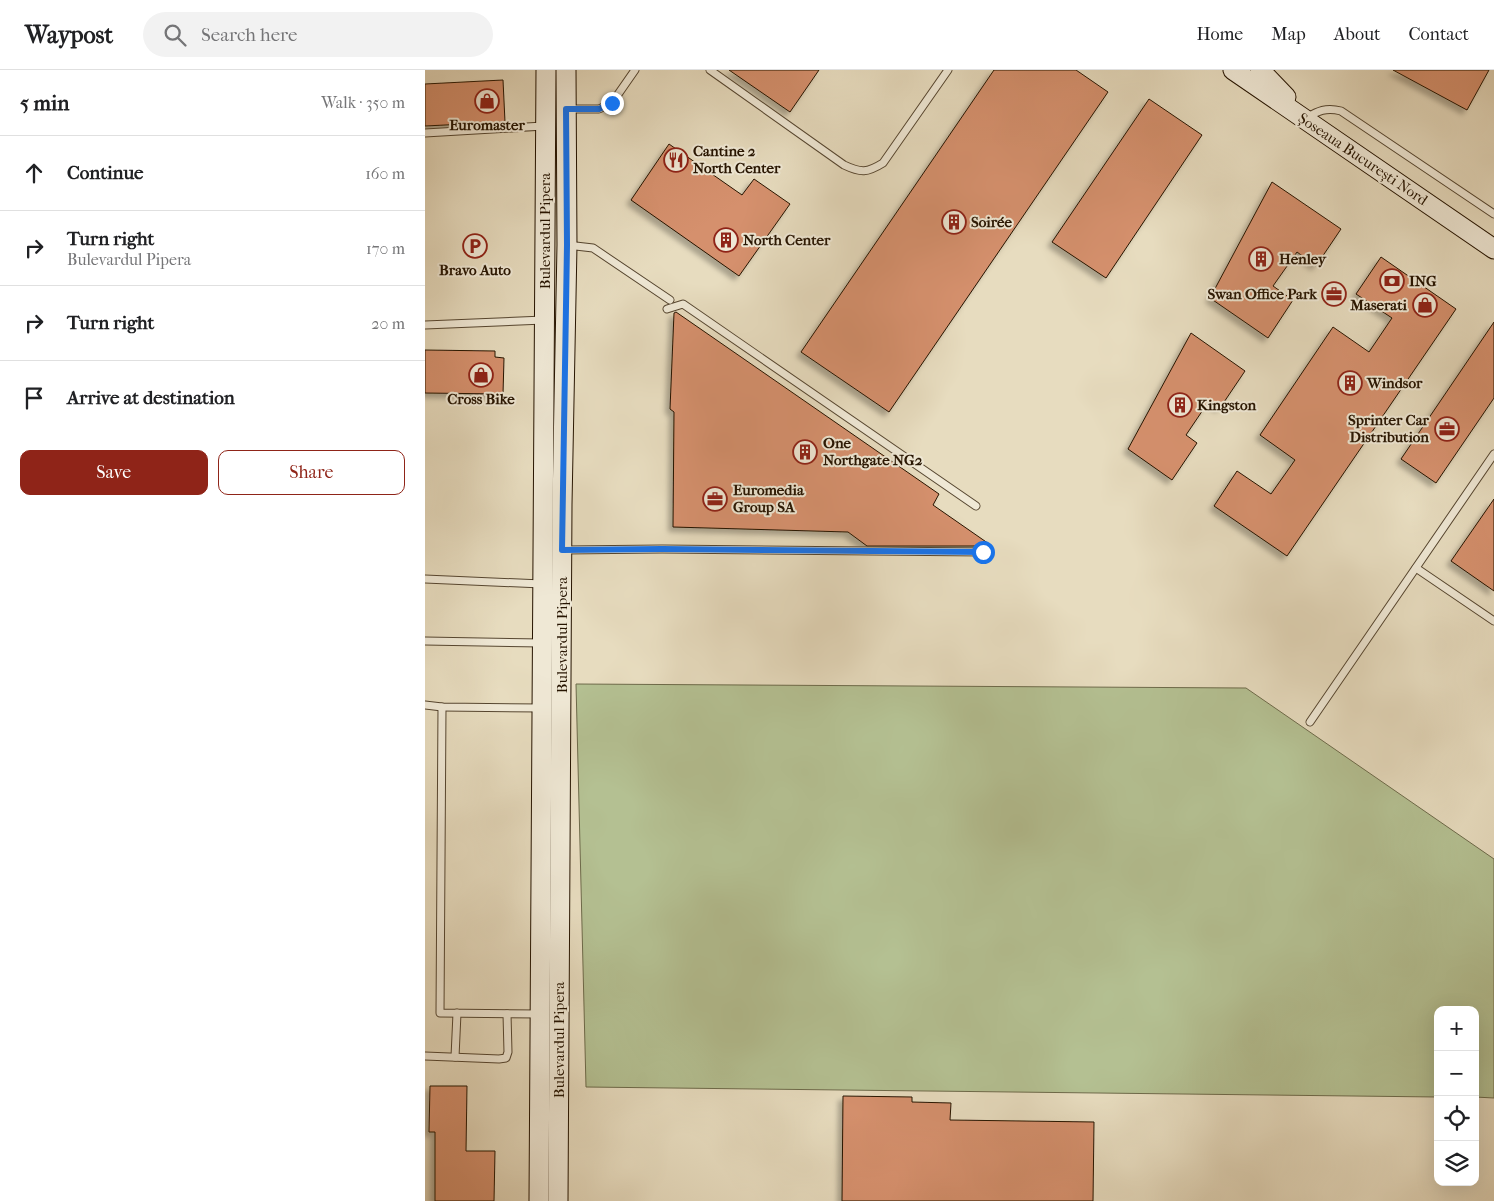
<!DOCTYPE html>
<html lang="en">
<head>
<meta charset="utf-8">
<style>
	:root { --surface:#fff; --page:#f2f2f2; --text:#202124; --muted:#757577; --line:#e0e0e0; --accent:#8f2418 }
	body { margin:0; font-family:"IM FELL French Canon",serif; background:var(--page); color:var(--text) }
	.controls { position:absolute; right:15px; bottom:15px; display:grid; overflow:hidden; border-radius:10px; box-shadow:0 5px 20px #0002 }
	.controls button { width:45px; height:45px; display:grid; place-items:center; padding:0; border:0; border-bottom:1px solid var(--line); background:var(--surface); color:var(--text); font:25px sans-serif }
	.stop { position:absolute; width:15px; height:15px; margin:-11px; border:4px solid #1a73e8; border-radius:50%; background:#fff }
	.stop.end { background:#1a73e8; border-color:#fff; box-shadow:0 1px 5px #0008 }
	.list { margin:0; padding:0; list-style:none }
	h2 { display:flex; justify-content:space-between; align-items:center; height:65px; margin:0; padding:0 20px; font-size:21px }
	h2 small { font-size:16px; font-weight:400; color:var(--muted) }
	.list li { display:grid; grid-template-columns:32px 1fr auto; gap:15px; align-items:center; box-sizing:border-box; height:75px; padding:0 20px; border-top:1px solid var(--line) }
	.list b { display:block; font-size:19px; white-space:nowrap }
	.list p { margin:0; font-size:16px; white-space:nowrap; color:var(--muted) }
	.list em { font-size:16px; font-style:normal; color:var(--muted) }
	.actions { display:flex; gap:10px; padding:15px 20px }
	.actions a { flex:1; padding:11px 0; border:1px solid var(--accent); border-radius:10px; text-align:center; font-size:18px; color:var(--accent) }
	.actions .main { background:var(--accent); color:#fff }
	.icon { flex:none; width:28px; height:28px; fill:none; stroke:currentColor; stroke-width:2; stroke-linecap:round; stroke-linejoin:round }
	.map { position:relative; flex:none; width:1069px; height:1131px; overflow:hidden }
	header { display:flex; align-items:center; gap:30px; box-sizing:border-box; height:70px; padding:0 25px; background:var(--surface); border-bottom:1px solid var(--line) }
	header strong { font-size:24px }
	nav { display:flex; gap:28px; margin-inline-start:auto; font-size:18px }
	.search { width:350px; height:45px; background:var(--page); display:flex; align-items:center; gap:12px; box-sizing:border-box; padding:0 18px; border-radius:28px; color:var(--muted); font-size:19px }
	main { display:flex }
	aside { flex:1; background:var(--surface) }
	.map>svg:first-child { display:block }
	.green { fill:#b4c092; stroke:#6d6a4a }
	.building { fill:#d5906d; stroke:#261401; filter:url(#shadow) }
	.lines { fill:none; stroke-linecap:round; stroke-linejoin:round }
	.lane-casing { stroke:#564630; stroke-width:9 }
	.secondary-casing { stroke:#261401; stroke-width:21 }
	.lane { stroke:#efe8d5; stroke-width:7 }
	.secondary { stroke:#efe8d5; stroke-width:19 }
	.route { stroke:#1a73e8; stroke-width:6 }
	.labels { text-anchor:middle; stroke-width:4; stroke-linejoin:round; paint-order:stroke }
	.poi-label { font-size:15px; font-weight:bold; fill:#261401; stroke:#efe8d5; text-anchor:start }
	.street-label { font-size:15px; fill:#261401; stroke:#efe8d5 }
</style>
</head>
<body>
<header>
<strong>Waypost</strong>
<div class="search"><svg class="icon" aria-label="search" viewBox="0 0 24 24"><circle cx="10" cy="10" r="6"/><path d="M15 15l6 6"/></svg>Search here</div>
<nav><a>Home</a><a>Map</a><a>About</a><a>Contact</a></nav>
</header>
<main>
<aside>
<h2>5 min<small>Walk · 350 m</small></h2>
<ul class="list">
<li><svg class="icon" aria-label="ahead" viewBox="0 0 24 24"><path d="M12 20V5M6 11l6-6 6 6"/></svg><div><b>Continue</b></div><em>160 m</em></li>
<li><svg class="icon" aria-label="right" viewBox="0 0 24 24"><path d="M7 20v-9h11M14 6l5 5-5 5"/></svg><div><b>Turn right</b><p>Bulevardul Pipera</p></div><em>170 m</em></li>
<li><svg class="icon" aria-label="right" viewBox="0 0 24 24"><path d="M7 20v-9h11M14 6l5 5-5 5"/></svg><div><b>Turn right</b></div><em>20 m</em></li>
<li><svg class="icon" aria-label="arrive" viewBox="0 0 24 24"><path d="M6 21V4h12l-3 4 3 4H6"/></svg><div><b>Arrive at destination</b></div></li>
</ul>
<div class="actions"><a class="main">Save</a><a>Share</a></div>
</aside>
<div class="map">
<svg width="1069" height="1131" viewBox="0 0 1069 1131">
	<defs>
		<filter id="shadow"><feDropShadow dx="-4.5" dy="4.5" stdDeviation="2.5" flood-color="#0004"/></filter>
	</defs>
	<rect width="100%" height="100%" fill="#e7dcbf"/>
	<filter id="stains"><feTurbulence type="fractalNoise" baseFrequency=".004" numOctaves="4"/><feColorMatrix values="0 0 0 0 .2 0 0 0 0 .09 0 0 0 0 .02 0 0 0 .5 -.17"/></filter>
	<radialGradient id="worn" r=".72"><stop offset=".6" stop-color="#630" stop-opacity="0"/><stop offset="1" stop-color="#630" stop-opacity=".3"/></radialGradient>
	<path class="green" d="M151 614 821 618 1069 789V1028L1050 1027V940H1013V1027L161 1017Z"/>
	<g class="building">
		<path d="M304 0H394L365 42Z"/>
		<path d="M569 0H651L683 22 464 342 376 282Z"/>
		<path d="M968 0H1064L1042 40Z"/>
		<path d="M78 10 80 52 0 56V14Z"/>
		<path d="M724 29 777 65 681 208 627 172Z"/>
		<path d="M244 74 317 125 329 109 365 134 314 206 206 130Z"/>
		<path d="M847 112 916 159 891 196 872 182 848 216 868 230 843 268 785 228Z"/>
		<path d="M956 187 1031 239 862 486 789 436 812 401 846 424 870 390 835 365 908 257 944 282 967 248 931 224Z"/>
		<path d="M251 242 514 424 508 435 567 476H442L423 462 248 457 249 342 245 339 249 243Z"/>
		<path d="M1069 252V328L1011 413 976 389Z"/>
		<path d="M766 263 820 301 795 338 784 331 761 365 772 373 747 410 703 379Z"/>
		<path d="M0 280 70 281V287L79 288 78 324 0 323Z"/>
		<path d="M1069 429V521L1026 491Z"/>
		<path d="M5 1016H42L41 1081H70L69 1131H10V1062H4Z"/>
		<path d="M418 1026 487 1027V1032L526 1033 525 1050 669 1052 668 1131H417Z"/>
	</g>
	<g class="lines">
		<g class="lane-casing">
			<g id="lane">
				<path d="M285 0 419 95C436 103 442 103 458 93L523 0"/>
				<path d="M141 39H174L187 33 210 0"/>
				<path d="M881 48C893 41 901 37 916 41L1069 144"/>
				<path d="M0 63 119 56"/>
				<path d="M142 175 168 178 245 230"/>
				<path d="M242 239 258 234 551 436"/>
				<path d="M0 255 119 250"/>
				<path d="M139 480 237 479 558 482"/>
				<path d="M991 498 1069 551"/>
				<path d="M0 509 117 514"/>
				<path d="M0 571 117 573"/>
				<path d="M0 635 17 637 117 638"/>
				<path d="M17 637 15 943 114 944"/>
				<path d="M885 652 1069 384"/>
				<path d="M0 986 74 989 81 988 83 982 82 944"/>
				<path d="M30 987 32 943"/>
			</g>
		</g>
		<g class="secondary-casing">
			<g id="secondary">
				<path d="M808 0 1069 179"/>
				<path d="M835 0 861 27"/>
				<path d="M114 1131 121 0"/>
				<path d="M133 1131 137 435 142 175 141 0"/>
			</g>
		</g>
		<use href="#lane" class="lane"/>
		<use href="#secondary" class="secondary"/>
	</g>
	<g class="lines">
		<path class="route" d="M187 33 174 39H141L142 175 137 480 237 479 558 482"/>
	</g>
	<defs>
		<g id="shop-ring" transform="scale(1.25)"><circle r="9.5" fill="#efe8d5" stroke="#8f2418" stroke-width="1.5"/><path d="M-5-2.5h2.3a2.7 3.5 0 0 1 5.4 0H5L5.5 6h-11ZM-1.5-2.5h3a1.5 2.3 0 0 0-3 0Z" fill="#8f2418"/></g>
		<g id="restaurant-ring" transform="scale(1.25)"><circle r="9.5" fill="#efe8d5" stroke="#8f2418" stroke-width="1.5"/><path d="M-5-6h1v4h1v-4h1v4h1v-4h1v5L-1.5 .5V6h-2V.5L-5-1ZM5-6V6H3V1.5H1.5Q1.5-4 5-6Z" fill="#8f2418"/></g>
		<g id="building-ring" transform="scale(1.25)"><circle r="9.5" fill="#efe8d5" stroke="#8f2418" stroke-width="1.5"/><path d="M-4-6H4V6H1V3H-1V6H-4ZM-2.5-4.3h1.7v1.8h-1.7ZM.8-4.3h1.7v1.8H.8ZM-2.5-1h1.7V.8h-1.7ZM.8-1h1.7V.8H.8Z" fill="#8f2418"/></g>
		<g id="parking-ring" transform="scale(1.25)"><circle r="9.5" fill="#efe8d5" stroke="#8f2418" stroke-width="1.5"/><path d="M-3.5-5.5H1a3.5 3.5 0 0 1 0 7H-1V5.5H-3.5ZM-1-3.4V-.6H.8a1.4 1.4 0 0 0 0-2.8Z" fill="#8f2418"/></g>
		<g id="bank-ring" transform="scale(1.25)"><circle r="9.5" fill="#efe8d5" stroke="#8f2418" stroke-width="1.5"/><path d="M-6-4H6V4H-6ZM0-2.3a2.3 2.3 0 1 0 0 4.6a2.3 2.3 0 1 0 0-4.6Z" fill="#8f2418"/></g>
		<g id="office-ring" transform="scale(1.25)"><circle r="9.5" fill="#efe8d5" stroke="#8f2418" stroke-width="1.5"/><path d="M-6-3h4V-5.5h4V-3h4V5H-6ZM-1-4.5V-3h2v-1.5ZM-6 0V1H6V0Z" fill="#8f2418"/></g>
	</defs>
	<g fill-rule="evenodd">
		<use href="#shop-ring" x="62" y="31"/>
		<use href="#restaurant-ring" x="251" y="90"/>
		<use href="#building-ring" x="529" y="152"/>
		<use href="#building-ring" x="301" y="170"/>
		<use href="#parking-ring" x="50" y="176"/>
		<use href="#building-ring" x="836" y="189"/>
		<use href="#bank-ring" x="967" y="211"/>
		<use href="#office-ring" x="909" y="224"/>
		<use href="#shop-ring" x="1000" y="235"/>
		<use href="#shop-ring" x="56" y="305"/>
		<use href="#building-ring" x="925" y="313"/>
		<use href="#building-ring" x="755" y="335"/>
		<use href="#office-ring" x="1022" y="359"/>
		<use href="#building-ring" x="380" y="382"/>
		<use href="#office-ring" x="290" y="429"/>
	</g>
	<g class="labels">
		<g class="poi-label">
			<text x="62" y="60" text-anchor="middle">Euromaster</text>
			<text x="268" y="86">Cantine 2<tspan x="268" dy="17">North Center</tspan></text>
			<text x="546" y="157">Soirée</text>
			<text x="318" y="175">North Center</text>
			<text x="854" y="194">Henley</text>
			<text x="50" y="205" text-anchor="middle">Bravo Auto</text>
			<text x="984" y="216">ING</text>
			<text x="892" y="229" text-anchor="end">Swan Office Park</text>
			<text x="982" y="240" text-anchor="end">Maserati</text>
			<text x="942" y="318">Windsor</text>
			<text x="56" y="334" text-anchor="middle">Cross Bike</text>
			<text x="772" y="340">Kingston</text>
			<text x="1004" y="355" text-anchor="end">Sprinter Car<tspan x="1004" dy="17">Distribution</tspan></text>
			<text x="398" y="378">One<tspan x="398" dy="17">Northgate NG2</tspan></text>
			<text x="308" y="425">Euromedia<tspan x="308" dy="17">Group SA</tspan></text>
		</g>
		<g class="street-label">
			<text transform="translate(938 89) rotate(34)" y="5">Șoseaua București Nord</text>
			<text transform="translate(120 161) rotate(-90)" y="5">Bulevardul Pipera</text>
			<text transform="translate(137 565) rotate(-90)" y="5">Bulevardul Pipera</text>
			<text transform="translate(134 970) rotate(-90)" y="5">Bulevardul Pipera</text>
		</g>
	</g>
	<rect width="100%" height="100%" filter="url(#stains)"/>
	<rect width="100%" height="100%" fill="url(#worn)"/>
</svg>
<div class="controls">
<button>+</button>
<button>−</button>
<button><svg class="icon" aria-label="locate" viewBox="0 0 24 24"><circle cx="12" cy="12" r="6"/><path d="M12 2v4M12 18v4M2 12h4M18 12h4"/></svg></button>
<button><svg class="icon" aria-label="layers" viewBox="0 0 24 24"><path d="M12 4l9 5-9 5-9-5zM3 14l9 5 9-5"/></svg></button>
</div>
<div class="stop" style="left:558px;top:482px"></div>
<div class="stop end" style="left:187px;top:33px"></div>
</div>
</main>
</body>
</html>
